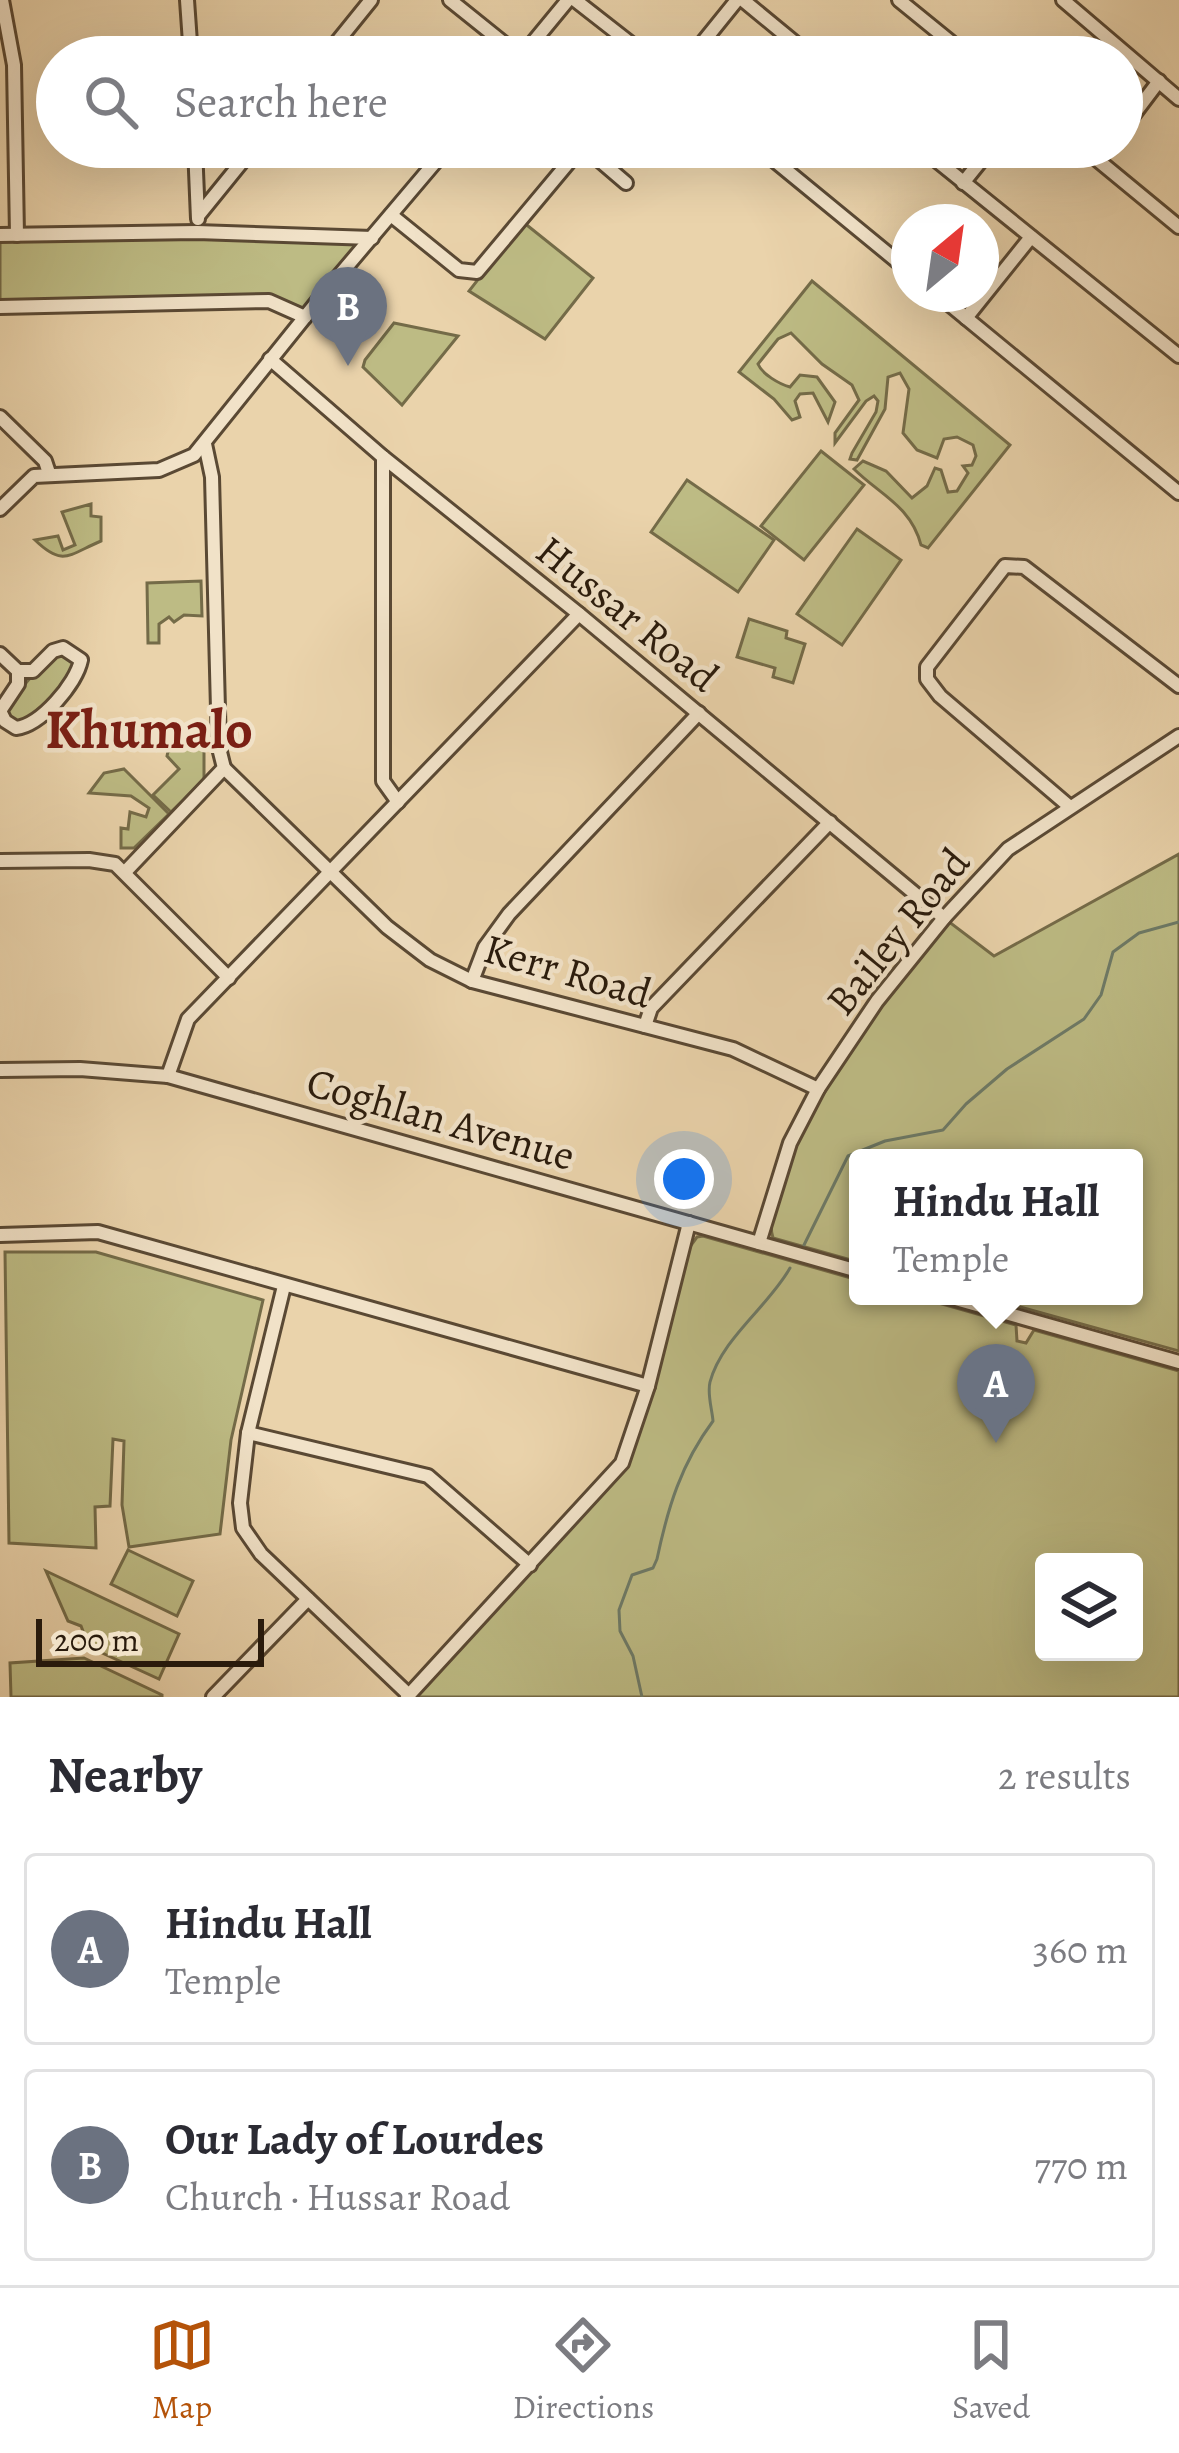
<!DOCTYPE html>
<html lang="en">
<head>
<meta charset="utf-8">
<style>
	:root { --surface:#fff; --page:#f2f2f3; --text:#2b2b33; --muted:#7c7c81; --line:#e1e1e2; --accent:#b45309 }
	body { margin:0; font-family:Alegreya,serif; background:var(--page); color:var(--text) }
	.controls { position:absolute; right:36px; bottom:36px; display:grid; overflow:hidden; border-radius:12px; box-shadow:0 12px 48px #0002 }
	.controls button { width:108px; height:108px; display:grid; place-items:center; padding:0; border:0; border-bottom:3px solid var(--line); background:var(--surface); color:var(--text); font:60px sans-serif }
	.compass { position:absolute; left:891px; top:204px; width:108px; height:108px; border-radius:50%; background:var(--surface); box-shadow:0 12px 48px #0002; rotate:29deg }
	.scale { position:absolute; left:36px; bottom:30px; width:228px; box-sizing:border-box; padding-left:12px; border:6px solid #2a1b0c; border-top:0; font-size:33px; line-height:42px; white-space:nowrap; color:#2a1b0c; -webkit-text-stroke:9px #f1e2c8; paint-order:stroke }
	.you { position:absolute; left:684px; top:1179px; width:42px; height:42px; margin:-30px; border:9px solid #fff; border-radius:50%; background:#1a73e8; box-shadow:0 0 0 18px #1a73e833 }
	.badge { display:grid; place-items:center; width:78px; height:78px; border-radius:50%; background:var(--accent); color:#fff; font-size:39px; font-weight:700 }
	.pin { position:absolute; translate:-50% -99px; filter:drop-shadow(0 3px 6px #0008) }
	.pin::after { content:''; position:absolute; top:63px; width:42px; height:36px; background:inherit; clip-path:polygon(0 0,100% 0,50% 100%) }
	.popup { position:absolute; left:849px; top:1149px; width:294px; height:156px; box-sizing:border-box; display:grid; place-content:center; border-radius:12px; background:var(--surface); filter:drop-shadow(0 3px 9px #0005); font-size:39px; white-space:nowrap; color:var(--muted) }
	.popup b { font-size:45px; color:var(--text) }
	.popup::after { content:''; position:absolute; left:50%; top:100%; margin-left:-24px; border:24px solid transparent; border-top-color:var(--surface) }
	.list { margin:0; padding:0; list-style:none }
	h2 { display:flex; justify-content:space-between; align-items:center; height:156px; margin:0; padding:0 48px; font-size:51px }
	h2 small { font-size:39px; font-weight:400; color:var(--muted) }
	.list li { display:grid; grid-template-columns:78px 1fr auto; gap:36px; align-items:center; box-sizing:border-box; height:192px; margin:0 24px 24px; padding:0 24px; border:3px solid var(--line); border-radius:12px }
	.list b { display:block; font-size:45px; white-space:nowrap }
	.list p { margin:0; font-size:39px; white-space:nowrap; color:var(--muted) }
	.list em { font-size:39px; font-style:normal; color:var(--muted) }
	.icon { flex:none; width:66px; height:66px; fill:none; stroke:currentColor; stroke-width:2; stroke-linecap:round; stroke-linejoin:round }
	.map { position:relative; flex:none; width:1179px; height:1697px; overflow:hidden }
	.search { position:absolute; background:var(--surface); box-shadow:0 12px 48px #0002; left:36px; right:36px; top:36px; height:132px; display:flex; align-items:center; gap:30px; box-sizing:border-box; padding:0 42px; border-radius:66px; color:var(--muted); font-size:45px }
	.sheet { height:588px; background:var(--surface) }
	nav { display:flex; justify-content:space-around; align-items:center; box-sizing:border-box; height:168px; border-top:3px solid var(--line); background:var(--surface); font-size:33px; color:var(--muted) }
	nav a { display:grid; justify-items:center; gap:6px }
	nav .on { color:var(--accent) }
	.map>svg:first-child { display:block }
	.green { fill:#bdbb84; stroke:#746b48; stroke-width:3; fill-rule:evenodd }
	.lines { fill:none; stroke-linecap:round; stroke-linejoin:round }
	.stream { stroke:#6d7a67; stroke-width:3 }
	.minor-casing { stroke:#5a4934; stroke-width:18 }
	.minor { stroke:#f1e2c8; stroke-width:12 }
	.labels { text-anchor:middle; stroke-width:9; stroke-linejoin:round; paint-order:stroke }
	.street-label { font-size:42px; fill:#2a1b0c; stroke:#f1e2c8 }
	.district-label { font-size:54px; font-weight:bold; fill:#7a1f14; stroke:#f1e2c8 }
</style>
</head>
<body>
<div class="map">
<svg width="1179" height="1697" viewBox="0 0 1179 1697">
	<rect width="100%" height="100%" fill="#ead3ab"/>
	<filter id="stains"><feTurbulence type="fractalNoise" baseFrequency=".00167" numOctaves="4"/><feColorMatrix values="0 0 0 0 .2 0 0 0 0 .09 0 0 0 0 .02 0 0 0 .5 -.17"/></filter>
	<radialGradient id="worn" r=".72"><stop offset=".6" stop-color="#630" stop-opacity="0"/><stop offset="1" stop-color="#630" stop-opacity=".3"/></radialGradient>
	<g class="green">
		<path d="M523 222 593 278 545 339 469 291Z"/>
		<path d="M0 237 368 240 304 309 298 311 278 300 0 304Z"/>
		<path d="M812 281 1010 445 928 548 921 545C911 506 880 495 854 469L863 461 886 471 912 498 927 486 935 468 941 470 948 492 957 491 968 473 963 466 972 465 976 456 973 445 957 437 944 439 937 458 917 450 903 433 909 389 900 373 888 377 885 409 857 460 850 459 852 453 876 412 878 401 874 396 866 401 835 443V433L859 400 852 385 822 364 791 333 778 339 758 364C762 374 779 384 790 387L800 375 817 377 835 402 828 422 813 393 800 394 795 401 800 417 792 420 774 399 739 372Z"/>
		<path d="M394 323 458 336 402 405 363 367 365 360Z"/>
		<path d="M821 451 864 485 804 560 761 526Z"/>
		<path d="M687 480 774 540 738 592 651 532Z"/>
		<path d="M91 504V516L101 517V541C68 555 63 567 35 540L58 536 63 550 75 545 62 512Z"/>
		<path d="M857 529 901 560 842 645 797 614Z"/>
		<path d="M201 581 202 616 184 615 174 622 169 617 159 624V643H148L147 583Z"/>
		<path d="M749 619 787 631 786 638 805 644 793 683 773 677 775 668 737 657Z"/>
		<path d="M62 654 75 660 72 677 30 722H12L6 711C19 690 38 663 62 654Z"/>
		<path d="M172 734 204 742V780L171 812 153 795 179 769 167 756Z"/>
		<path d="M124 769 169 814 134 848H121V828L128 829 130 812 146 817 149 808 131 796 89 793 104 773Z"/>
		<path d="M1179 854V1351L981 1296H1134V1158H858V1262L773 1238C768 1223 775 1209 779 1193 808 1088 880 1004 948 921L994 956Z"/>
		<path d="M703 1236 858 1280V1296H914L1016 1325 1017 1341 1026 1343 1034 1330 1179 1371V1697H409L627 1466 653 1387 689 1248 697 1237ZM1044 1562H1134V1652H1044Z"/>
		<path d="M5 1252H96L263 1300 231 1440 220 1534 129 1547 122 1505 124 1441 113 1439 110 1506 95 1507 96 1548 9 1543Z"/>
		<path d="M128 1550 193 1581 177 1616 111 1584Z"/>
		<path d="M46 1571 179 1634 159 1679 89 1647 81 1626 68 1621Z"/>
		<path d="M84 1658 162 1695V1697H11L10 1663Z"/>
	</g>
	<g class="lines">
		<g class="stream">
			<path d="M804 1245 848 1156 885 1141 943 1130 966 1104 1007 1069 1084 1019 1101 995 1113 952 1139 933 1179 922"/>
			<path d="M642 1697 633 1656 620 1631 619 1610 632 1575 653 1568 657 1559C668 1507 681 1464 713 1421 712 1409 707 1394 710 1382 722 1338 768 1307 790 1268"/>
		</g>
		<g class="minor-casing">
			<g id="minor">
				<path d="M2 0 14 65 17 235"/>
				<path d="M187 0 191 57"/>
				<path d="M450 0 521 57 568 0"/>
				<path d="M575 0 648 57"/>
				<path d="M743 0 812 57"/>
				<path d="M899 0 969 57"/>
				<path d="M1063 0 1179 99"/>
				<path d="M325 57 371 0"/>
				<path d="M691 57 737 0"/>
				<path d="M1122 130 1159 81"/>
				<path d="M195 147 198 219"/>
				<path d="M584 147 626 183"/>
				<path d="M758 147 909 271"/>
				<path d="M920 147 1179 356"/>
				<path d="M1082 147 1179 227"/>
				<path d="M963 183 992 147"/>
				<path d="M391 215 459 270 477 272 574 156 576 147"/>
				<path d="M198 216 254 147"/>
				<path d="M0 235 197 232 372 238"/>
				<path d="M937 294 1179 493"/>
				<path d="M0 307 269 301 305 317"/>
				<path d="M966 318 1031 237"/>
				<path d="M270 359 383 457 579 614 944 918"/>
				<path d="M0 417 45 461 49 473"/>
				<path d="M383 457V781L398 802"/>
				<path d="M0 509 34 476 159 470 194 455 321 297 448 147"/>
				<path d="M63 648 81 660C76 684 41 725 16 728L5 721 0 711 18 684V671H33L53 651Z"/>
				<path d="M0 654 18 671"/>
				<path d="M224 768 387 927 430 960 472 981 733 1049 818 1089"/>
				<path d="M1070 807 940 696 927 679V667L1005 566 1024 567 1179 686"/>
				<path d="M0 861 89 860 115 864 229 978"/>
				<path d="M126 871 224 768 219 748 212 477 205 444"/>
				<path d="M472 981 485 947 509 914 699 713"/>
				<path d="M645 1026 651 1008 830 822"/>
				<path d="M0 1070 80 1069 168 1076 858 1271"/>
				<path d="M168 1076 188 1019 579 614"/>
				<path d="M0 1235 98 1232 648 1386"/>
				<path d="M759 1243 790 1143 818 1089 877 1001 944 918 1008 849 1179 736"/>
				<path d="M284 1286 248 1433 240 1503 243 1528 261 1554 409 1695"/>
				<path d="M945 1296 1179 1362"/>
				<path d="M248 1433 428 1476 530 1565"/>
				<path d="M213 1697 308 1599"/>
				<path d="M407 1697 622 1463 648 1386 689 1223"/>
			</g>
		</g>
		<use href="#minor" class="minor"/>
	</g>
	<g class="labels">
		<g class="street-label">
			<text transform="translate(628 613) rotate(39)" y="15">Hussar Road</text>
			<text transform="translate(897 931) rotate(-51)" y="15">Bailey Road</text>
			<text transform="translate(568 970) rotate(16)" y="15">Kerr Road</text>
			<text transform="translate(441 1118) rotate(16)" y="15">Coghlan Avenue</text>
		</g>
		<g class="district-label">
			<text x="149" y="748">Khumalo</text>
		</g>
	</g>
	<rect width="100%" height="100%" filter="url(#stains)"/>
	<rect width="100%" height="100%" fill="url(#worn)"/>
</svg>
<div class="controls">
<button><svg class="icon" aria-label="layers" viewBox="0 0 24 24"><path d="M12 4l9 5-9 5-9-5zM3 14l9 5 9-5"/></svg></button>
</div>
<svg class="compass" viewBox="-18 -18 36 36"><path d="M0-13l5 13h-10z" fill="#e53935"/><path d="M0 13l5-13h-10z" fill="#7c7c81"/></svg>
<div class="scale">200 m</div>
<div class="you"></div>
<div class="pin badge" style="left:996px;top:1443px;background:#6b7280">A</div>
<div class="popup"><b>Hindu Hall</b>Temple</div>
<div class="pin badge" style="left:348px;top:366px;background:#6b7280">B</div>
<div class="search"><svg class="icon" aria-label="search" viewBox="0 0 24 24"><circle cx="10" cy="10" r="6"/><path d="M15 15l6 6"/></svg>Search here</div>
</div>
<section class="sheet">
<h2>Nearby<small>2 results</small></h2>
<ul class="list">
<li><span class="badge" style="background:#6b7280">A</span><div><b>Hindu Hall</b><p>Temple</p></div><em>360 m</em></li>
<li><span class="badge" style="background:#6b7280">B</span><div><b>Our Lady of Lourdes</b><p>Church · Hussar Road</p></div><em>770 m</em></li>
</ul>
</section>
<nav>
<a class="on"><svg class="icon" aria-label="map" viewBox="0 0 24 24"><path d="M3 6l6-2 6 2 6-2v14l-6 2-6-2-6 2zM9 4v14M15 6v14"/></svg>Map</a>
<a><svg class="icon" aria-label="directions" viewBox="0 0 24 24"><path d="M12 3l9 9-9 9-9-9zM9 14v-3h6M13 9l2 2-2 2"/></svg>Directions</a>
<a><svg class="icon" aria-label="saved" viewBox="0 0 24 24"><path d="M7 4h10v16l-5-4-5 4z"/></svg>Saved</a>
</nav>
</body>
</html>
